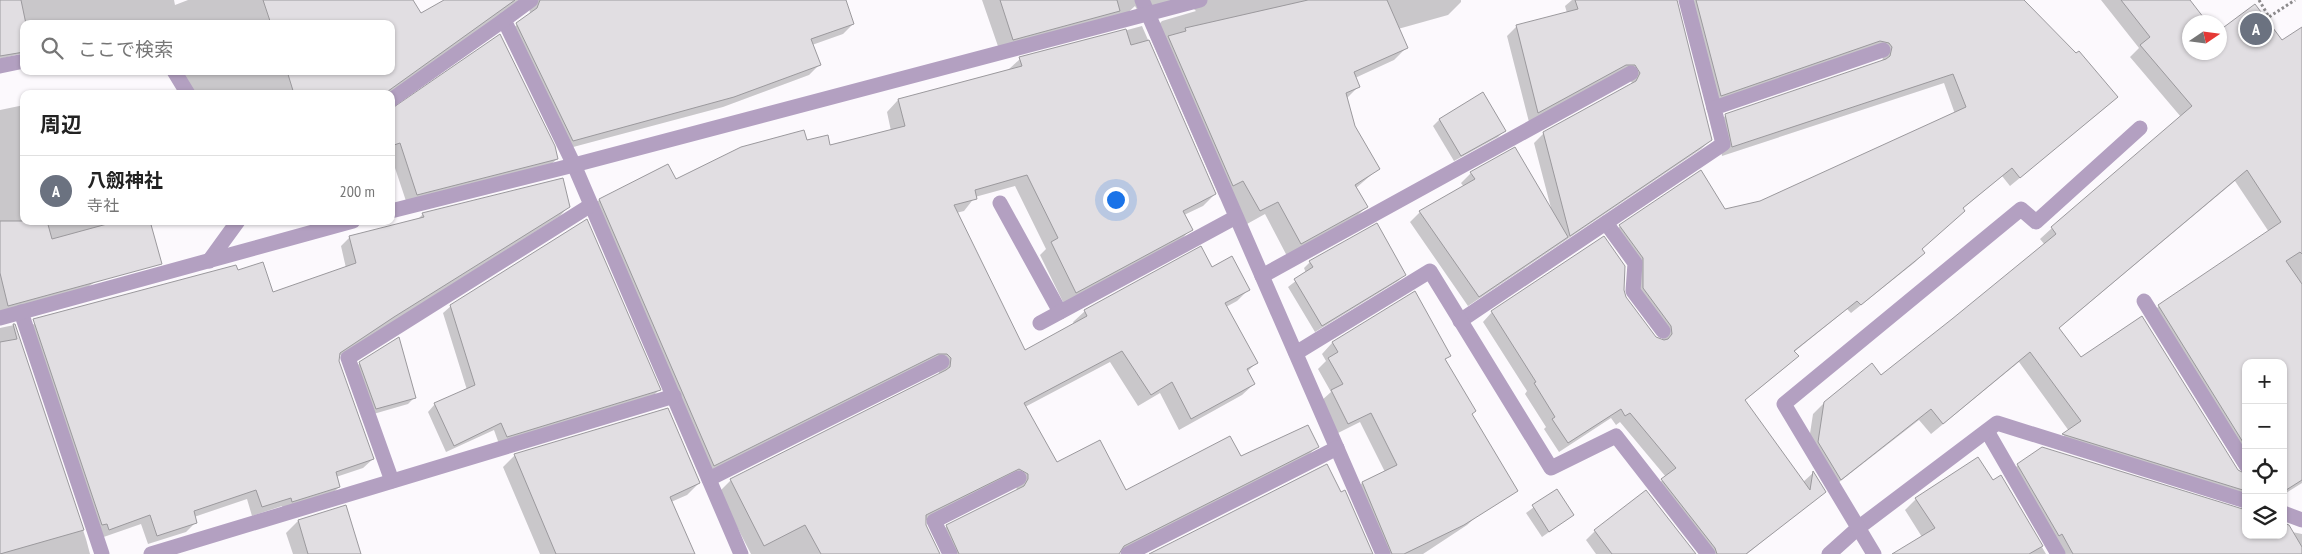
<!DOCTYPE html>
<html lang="ja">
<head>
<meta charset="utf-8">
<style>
	:root { --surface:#fff; --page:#f6f6f6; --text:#222; --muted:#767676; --line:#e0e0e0; --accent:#0b8043 }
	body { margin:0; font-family:"PT Sans Narrow","Noto Sans JP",sans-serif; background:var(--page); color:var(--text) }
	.controls { position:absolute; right:15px; bottom:15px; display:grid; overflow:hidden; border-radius:10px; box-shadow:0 1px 4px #0004 }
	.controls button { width:45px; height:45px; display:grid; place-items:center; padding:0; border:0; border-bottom:1px solid var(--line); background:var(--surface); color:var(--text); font:25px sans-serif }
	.compass { position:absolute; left:2182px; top:15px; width:45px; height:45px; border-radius:50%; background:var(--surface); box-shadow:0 1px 4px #0004; rotate:77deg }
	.you { position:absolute; left:1115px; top:199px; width:18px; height:18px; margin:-12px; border:4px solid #fff; border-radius:50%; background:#1a73e8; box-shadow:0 0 0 8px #1a73e833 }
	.badge { display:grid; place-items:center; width:32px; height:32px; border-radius:50%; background:var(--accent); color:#fff; font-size:16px; font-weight:700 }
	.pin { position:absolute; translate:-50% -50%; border:2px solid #fff; box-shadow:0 1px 5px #0006 }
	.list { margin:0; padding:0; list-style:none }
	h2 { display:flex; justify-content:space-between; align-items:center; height:65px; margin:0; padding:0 20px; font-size:21px }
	h2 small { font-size:16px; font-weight:400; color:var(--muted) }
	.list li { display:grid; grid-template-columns:32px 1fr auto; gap:15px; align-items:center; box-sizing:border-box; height:70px; padding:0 20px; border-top:1px solid var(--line) }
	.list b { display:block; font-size:19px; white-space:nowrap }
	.list p { margin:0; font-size:16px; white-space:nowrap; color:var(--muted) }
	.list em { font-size:16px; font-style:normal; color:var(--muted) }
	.icon { flex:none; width:28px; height:28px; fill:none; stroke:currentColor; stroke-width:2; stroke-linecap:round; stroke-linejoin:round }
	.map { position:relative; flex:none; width:2302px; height:554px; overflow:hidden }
	.search { position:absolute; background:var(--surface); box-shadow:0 1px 4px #0004; left:20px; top:20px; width:375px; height:55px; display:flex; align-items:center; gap:12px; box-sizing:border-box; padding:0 18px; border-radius:10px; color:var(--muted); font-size:19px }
	.panel { position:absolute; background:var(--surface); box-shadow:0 1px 4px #0004; left:20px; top:90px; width:375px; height:135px; border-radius:10px }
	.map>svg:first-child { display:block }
	.shadow { fill:#0003; fill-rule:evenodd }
	.building { fill:#e1dee2; stroke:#9b999d }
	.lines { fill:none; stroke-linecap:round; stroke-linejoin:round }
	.path { stroke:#8c8a8c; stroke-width:3; stroke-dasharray:2.5 2.5; stroke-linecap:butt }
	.lane { stroke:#b3a0c1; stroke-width:15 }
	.street { stroke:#b3a0c1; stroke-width:15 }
</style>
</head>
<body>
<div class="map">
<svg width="2302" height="554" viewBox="0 0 2302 554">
	<rect width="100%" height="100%" fill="#fcf9fd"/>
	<g class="shadow">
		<path d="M0 0H174L175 5 188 0H412L420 14 447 0H845L853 24 843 34 812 45 819 65 809 75 723 107 562 150 506 34 530 14 529 5 388 94H183L169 71H391V24H137V21L126 24H24V53L0 59Z"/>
		<path d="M982 0H1461V2L1448 15 1398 29 1407 47 1394 60 1355 78 1358 87 1346 99 1354 127 1378 169 1356 188 1366 207 1353 220 1287 256 1265 214 1247 224 1230 193 1220 198 1149 34 1162 21 1196 11 1189 4 1140 15 1135 6 1120 20 1000 52Z"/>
		<path d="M1572 0H2023L2107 106 2010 186 2002 176 1962 209 1921 250 1924 253 1914 263 1851 313 1847 309 1794 352 1797 356 1788 365 1744 401 1803 482 1813 473 1824 491 1747 554H1703L1653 489 1666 477 1620 422 1616 425 1611 418 1559 452 1544 429 1546 427 1525 394 1527 391 1483 322 1492 312 1622 290 1624 297 1655 338 1662 341V336L1634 298V268L1611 236 1620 226 1724 211 1760 203 1955 114 1944 83 1722 156 1716 125 1726 115 1882 62 1883 57 1711 104 1679 0H1676L1711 140 1701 149 1468 306 1410 222 1420 212 1464 187 1461 183 1471 173 1551 208 1534 143 1544 133 1630 86 1632 83 1626 74 1529 122 1507 36 1516 27 1567 13 1565 6Z"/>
		<path d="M2101 0H2188L2205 22H2190V52H2220V32L2255 6 2282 42 2302 28V483L2283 495V363H2246V535H2283V530L2302 534V554H2051L2007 476 2018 465 2245 512 2238 503 2053 445 2069 431 2019 362 1931 434 1919 420 1829 490 1807 453 1813 414 1824 403 1881 377 2045 245 2040 239 2052 228 2181 117 2130 57 2139 48ZM2235 181 2269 232 2159 306 2147 318 2243 474 2080 359 2058 329Z"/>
		<path d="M1142 26 1215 194 1203 206 1184 215 1191 229 1180 241 1064 304 1040 255 1046 249 1015 186 975 197 964 211 956 213 1025 352 1074 324 1073 322 1085 311 1211 269 1248 290 1237 301 1226 307 1257 362 1247 372 1254 384 1242 395 1179 430 1160 393 1138 406 1110 362 1025 407 1057 464 1126 491 1240 458 1317 447 1305 458 1117 554H943L935 538 947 526 1017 491 1016 485 1008 480 925 521 924 525 939 554H751L719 492 731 480 940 375 936 366 702 477 588 212 599 200 675 181 806 142 829 146 891 131 887 112 898 100 1008 70 1020 59Z"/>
		<path d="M84 91 85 94H72Z"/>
		<path d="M1482 94 1504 131 1498 137 1454 161 1433 126 1439 120Z"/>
		<path d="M24 105V221H149L142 251 74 296 0 316V110Z"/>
		<path d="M391 109 557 159 546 169 407 204 391 156Z"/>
		<path d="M569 206 560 216 339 356 338 361 373 459 363 468 336 477 339 487 330 496 283 510 282 506 252 516 247 499 194 517 196 522 186 532 148 544 141 524 95 540 25 332 35 323 237 271 272 294 346 268 341 246 350 237 417 220 423 214Z"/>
		<path d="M1310 262 1404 275 1398 281 1315 332 1288 287 1306 273 1304 268Z"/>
		<path d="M1414 293 1478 515 1467 525 1423 554H1379L1352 493 1362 483 1385 472 1360 422 1338 433 1321 401 1331 392 1318 369 1326 361 1322 354 1332 343Z"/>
		<path d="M451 306 659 390 651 398 499 444 494 430 446 452 428 412 435 404 467 390 443 313Z"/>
		<path d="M14 325 86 539 90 554H0V328Z"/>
		<path d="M360 363 415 397 408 404 370 415 354 369Z"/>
		<path d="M515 455 699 483 687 495 671 502 694 554H540L503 467Z"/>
		<path d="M2001 477 2046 554H1897L1922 537 1905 510 1916 499 1993 482Z"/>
		<path d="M1557 490 1573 515 1542 537 1526 513Z"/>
		<path d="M298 521 360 554H293L286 533Z"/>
		<path d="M1595 531 1695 554H1596L1586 540Z"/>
	</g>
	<g class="building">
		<path d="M0 0H21L26 24H24V52L0 56Z"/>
		<path d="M263 0H413L421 13 444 0H515L384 94H294L287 71H391V24H271Z"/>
		<path d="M540 0H846L854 24 811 39 821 65 734 97 573 141 516 23 537 8Z"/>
		<path d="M1000 0H1117L1120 11 1013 40Z"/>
		<path d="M1308 0H1387L1408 48 1354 72 1360 87 1346 93 1355 126 1380 169 1355 185 1368 207 1301 244 1278 202 1260 211 1243 181 1233 186 1168 36 1186 31 1185 28Z"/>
		<path d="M1575 0H1677L1712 140 1570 236 1543 132 1636 81 1640 73 1635 65H1626L1538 113 1516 25 1578 9Z"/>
		<path d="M1696 0H2024L2076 53 2079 51 2118 97 2020 178 2012 168 1963 208 1965 211 1922 249 1925 253 1861 305 1857 301 1794 351 1799 356 1745 400 1810 490 1813 471 1826 492 1746 554H1717L1715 548 1661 479 1676 468 1630 413 1625 416 1621 409 1568 443 1552 419 1555 417 1534 383 1536 382 1491 311 1604 236 1625 266 1624 290 1626 297 1656 337 1664 340 1668 339 1672 334 1671 326 1643 288V258L1619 225 1701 170 1725 209 1760 201 1966 107 1953 74 1732 147 1725 114 1886 59 1890 56 1892 47 1889 43 1880 41 1721 96Z"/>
		<path d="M2121 0H2190L2207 22H2190V52H2220V30L2255 4 2282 40 2302 27V254L2300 252 2286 261 2302 284V480L2283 492V363H2246V447L2158 305 2281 222 2247 170 2059 328 2081 357 2142 316 2238 470 2246 474V491L2062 434 2081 421 2030 352 1943 424 1931 409 1841 480 1818 442 1824 402 1872 363 1881 375 1952 319 2056 234 2051 227 2192 106 2140 45 2150 37Z"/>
		<path d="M1126 29 1131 45 1149 40 1216 194 1183 211 1193 230 1076 293 1051 242 1058 238 1027 175 975 190 977 199 954 205 1025 350 1087 316 1084 310 1201 246 1212 267 1232 256 1250 290 1225 303 1258 363 1247 369 1255 384 1191 419 1172 382 1151 395 1122 351 1024 403 1057 462 1100 440 1126 490 1230 436 1241 456 1308 425 1319 447 1124 546 1119 554H959L946 525 1024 486 1028 479V474L1019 469 926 515V525L940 554H821L805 525 764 546 730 479 946 370 950 367 951 358 947 354H938L714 466 599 199 668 164 676 179 741 147 804 130 807 140 828 135 830 145 905 126 898 99 1022 66 1019 57Z"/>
		<path d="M500 34 555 146 558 159 417 195 400 143 391 146V109Z"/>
		<path d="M1483 92 1506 131 1461 156 1439 119Z"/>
		<path d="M1515 147 1568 237 1479 297 1419 211 1475 179 1470 172Z"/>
		<path d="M563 178 570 207 394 317 340 353 339 361 374 459 336 472 340 487 292 502 291 498 262 507 256 490 194 511 197 523 157 536 150 515 109 530 107 524 102 525 33 319 236 265 238 270 263 262 273 292 356 263 349 236 424 217 422 213Z"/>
		<path d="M587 219 661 390 507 437 501 423 454 446 434 403 475 385 450 305Z"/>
		<path d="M0 221H47L52 239 118 221H150L162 264 8 306 0 273Z"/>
		<path d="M1377 223 1406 275 1322 326 1294 279 1313 267 1309 261Z"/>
		<path d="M1415 291 1451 356 1445 359 1476 411 1472 414 1518 491 1464 525 1404 554H1392L1362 482 1397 465 1371 413 1348 424 1331 390 1343 384 1328 358 1338 352 1332 342Z"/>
		<path d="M13 324H15L84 530 0 554V342L17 339Z"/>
		<path d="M399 337 416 398 376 409 359 362Z"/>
		<path d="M668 408 700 483 670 497 695 554H556L514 454Z"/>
		<path d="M2042 447 2246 510V535H2283V523L2289 525 2302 547V554H2073L2062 534 2059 536 2017 464Z"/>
		<path d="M1978 457 1993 480 2001 475 2043 546 2029 554H1892L1935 528 1915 498Z"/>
		<path d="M1327 464 1341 492 1345 490 1373 554H1149Z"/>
		<path d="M1557 489 1574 515 1549 532 1532 505Z"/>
		<path d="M1646 490 1696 554H1612L1594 530Z"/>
		<path d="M346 505 361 554H308L298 520Z"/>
	</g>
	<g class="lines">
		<path class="path" d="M2259 0 2269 17 2295 0"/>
		<g class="lane">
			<path d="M1000 203 1060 312"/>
			<path d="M1606 223 1635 263 1633 291 1663 331"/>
			<path d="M1262 276 1631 73"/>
			<path d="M1040 323 1236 217"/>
			<path d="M950 554 934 521 1019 478"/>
		</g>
		<g class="street">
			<path d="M531 0 504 20 574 165 741 554"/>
			<path d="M1142 0 1383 554"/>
			<path d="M1686 0 1714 108"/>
			<path d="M0 66 24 61"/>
			<path d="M174 71 188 94"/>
			<path d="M391 100 504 20"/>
			<path d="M391 211 574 165 1200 0"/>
			<path d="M209 261 238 221"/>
			<path d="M2144 301 2246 465"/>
			<path d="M21 312 102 554"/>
			<path d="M0 318 353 221"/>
			<path d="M1460 321 1723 144 1714 108 1883 50"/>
			<path d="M1296 353 1430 271 1551 468 1616 436 1708 554"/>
			<path d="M1987 431 2058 554"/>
			<path d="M709 479 942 362"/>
			<path d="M392 481 348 358 591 205"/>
			<path d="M2283 513 2302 520"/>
			<path d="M151 554 674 396"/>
			<path d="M1128 554 1337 448"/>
			<path d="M1829 554 1858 528 1997 423 2246 501"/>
			<path d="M1874 554 1784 404 2021 209 2036 222 2140 128"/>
		</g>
	</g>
</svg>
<div class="controls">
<button>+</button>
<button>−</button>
<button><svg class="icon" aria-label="locate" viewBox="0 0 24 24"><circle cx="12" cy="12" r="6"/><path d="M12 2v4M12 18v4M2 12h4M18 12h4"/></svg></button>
<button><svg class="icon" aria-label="layers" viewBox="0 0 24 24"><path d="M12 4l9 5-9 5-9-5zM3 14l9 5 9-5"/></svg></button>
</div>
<svg class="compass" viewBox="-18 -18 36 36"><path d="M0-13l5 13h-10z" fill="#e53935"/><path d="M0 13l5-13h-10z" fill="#767676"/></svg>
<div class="you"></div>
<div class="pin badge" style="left:2256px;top:29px;background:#6b7280">A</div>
<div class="search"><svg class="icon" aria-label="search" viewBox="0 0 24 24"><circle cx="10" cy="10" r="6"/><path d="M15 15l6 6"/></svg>ここで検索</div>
<section class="panel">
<h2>周辺<small></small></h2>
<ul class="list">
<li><span class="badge" style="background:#6b7280">A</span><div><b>八劔神社</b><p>寺社</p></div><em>200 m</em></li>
</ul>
</section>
</div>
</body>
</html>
